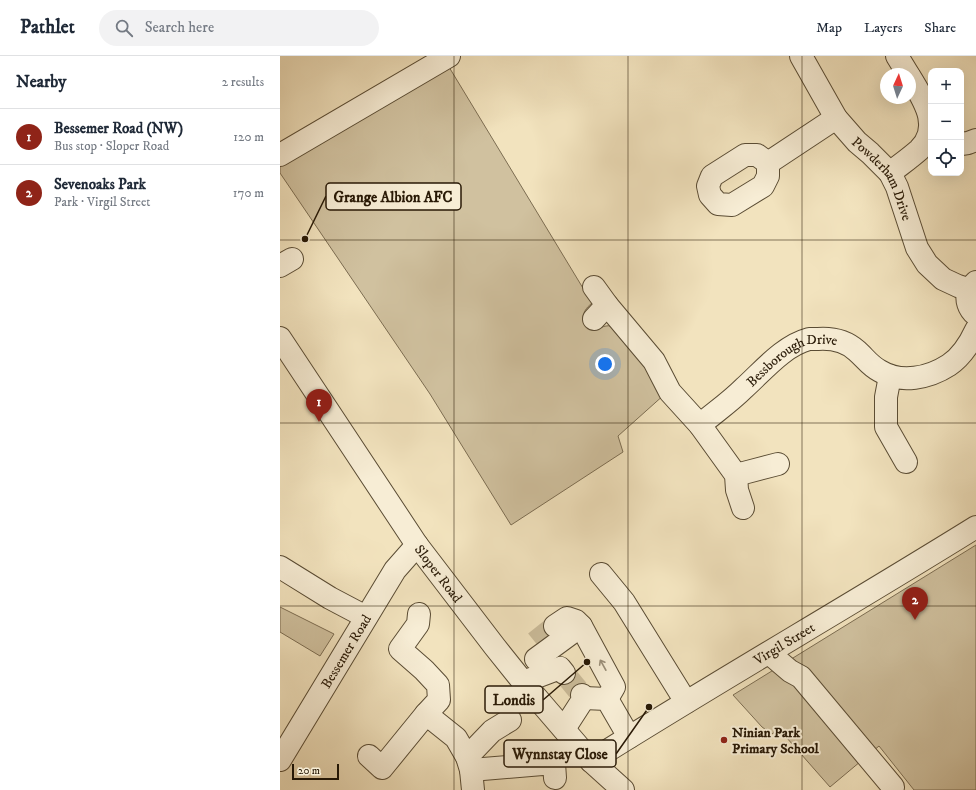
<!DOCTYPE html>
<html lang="en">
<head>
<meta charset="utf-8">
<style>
	:root { --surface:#fff; --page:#f2f2f3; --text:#1f2937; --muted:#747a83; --line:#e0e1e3; --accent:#8f2418 }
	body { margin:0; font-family:"IM FELL DW Pica",serif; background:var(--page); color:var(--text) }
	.controls { position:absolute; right:12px; top:12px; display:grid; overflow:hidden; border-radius:8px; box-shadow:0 4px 16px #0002 }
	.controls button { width:36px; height:36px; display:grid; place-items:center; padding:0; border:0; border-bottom:1px solid var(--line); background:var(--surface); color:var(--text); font:20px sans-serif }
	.compass { position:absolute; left:600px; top:12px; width:36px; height:36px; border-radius:50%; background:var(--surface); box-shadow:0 4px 16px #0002; rotate:4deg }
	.scale { position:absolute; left:12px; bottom:10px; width:47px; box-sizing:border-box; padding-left:4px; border:2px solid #281906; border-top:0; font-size:11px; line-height:14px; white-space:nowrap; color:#281906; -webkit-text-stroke:3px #f7edd5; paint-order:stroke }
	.you { position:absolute; left:325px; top:308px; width:14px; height:14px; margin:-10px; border:3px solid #fff; border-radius:50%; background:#1a73e8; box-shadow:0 0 0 6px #1a73e833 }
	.badge { display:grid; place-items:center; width:26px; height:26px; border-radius:50%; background:var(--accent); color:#fff; font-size:13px; font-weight:700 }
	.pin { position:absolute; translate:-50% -33px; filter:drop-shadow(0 1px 2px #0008) }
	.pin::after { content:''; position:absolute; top:21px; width:14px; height:12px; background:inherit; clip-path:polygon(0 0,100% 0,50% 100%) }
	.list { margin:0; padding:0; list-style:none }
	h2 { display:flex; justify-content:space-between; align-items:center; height:52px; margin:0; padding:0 16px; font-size:17px }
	h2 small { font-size:13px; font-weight:400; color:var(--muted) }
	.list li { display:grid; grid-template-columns:26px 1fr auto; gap:12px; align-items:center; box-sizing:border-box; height:56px; padding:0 16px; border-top:1px solid var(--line) }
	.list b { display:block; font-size:15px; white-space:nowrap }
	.list p { margin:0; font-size:13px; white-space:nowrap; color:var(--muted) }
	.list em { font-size:13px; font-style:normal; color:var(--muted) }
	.icon { flex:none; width:22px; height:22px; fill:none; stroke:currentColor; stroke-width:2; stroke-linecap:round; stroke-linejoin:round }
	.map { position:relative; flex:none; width:696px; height:734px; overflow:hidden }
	header { display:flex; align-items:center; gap:24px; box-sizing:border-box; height:56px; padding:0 20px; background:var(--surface); border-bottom:1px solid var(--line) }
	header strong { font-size:19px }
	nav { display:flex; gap:22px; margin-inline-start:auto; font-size:14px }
	.search { width:280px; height:36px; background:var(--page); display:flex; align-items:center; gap:10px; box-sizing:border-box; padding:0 14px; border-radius:22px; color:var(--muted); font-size:15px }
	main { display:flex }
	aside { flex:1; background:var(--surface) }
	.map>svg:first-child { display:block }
	.green { fill:#d0c19f; stroke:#7c6d52 }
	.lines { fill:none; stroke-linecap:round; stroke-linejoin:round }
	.minor-tunnel { stroke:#cabb99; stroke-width:22; stroke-dasharray:22 11; stroke-linecap:butt }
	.minor-casing { stroke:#5a4c34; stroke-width:24 }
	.minor { stroke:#f7edd5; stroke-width:22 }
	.oneway { stroke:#9a8e78 }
	.grid { fill:none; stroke:#281906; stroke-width:1; stroke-opacity:0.55 }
	.poi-dot { fill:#8f2418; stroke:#f7edd5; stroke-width:1.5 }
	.labels { text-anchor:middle; stroke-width:4; stroke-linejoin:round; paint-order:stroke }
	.street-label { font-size:14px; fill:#281906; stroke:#f7edd5 }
	.poi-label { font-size:14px; font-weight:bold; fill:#281906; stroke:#f7edd5; text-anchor:start }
	.leader { fill:none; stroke:#281906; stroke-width:1.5 }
	.callout-dot { fill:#281906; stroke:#f7edd5; stroke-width:1.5 }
	.callout { fill:#f7edd5; stroke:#281906; stroke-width:1.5 }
	.callout-label { font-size:15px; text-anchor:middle; font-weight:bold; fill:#281906 }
</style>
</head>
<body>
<header>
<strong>Pathlet</strong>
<div class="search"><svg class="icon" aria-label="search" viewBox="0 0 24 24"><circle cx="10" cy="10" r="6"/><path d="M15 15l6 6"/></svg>Search here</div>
<nav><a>Map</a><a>Layers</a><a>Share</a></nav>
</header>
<main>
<aside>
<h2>Nearby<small>2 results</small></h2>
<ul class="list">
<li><span class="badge">1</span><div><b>Bessemer Road (NW)</b><p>Bus stop · Sloper Road</p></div><em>120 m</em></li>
<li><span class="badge">2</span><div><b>Sevenoaks Park</b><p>Park · Virgil Street</p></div><em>170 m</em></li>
</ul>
</aside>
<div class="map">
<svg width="696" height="734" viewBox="0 0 696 734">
	<rect width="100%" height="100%" fill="#f2e3be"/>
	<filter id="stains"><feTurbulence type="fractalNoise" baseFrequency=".005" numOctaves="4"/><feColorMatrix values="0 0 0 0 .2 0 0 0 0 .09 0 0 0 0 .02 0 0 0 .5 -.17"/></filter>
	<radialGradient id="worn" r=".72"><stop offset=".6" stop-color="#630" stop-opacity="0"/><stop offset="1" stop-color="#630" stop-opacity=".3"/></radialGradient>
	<g class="green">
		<path d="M169 11 312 247C306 252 303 256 303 264 304 268 305 270 308 272 315 277 319 271 326 270 330 269 332 271 336 272L385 338 338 380 343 396 231 469 150 338 0 117V108Z"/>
		<path d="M696 489V734H634L599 690 550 731 499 673 492 678 482 671 453 639Z"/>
		<path d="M0 551 54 578 40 600 0 576Z"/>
	</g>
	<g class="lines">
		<g class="minor-tunnel">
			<path d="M255 586 275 570"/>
			<path d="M284 617 302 639"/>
		</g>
		<g class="minor-casing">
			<g id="minor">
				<path id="s1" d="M521 0 556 62 577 86 590 97 610 117 617 131 637 192 647 208 663 223 678 230 690 234"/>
				<path d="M617 0 628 18"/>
				<path d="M681 88 688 87 696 84"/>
				<path d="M0 99 169 0"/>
				<path d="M488 107 477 99H465L432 120 428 130 430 139 438 148 452 149 483 130 488 120V107L556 62"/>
				<path d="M610 117C620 109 630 102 639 94 663 71 643 43 630 21"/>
				<path d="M0 210 12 203"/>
				<path d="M696 226C694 228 691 231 689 234 685 244 689 253 696 259"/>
				<path d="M314 231 327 249 374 305 390 336 420 369 456 419 457 434 463 452"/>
				<path d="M314 263 327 249"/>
				<path id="s2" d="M0 282 137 489 215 591 243 626 311 705 343 734"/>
				<path d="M610 320 606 341V371L626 406"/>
				<path id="s3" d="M420 369C434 357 450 346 464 332 483 315 503 290 529 283 532 283 535 283 538 283 553 282 566 285 577 295 585 302 590 310 600 315 621 328 649 322 669 309 681 301 690 287 696 274"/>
				<path d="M456 419 498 408"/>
				<path d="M0 511 50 542 86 561"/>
				<path d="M321 518 344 546 406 646"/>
				<path d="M139 558 138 568 120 593 144 614 158 629 159 644 146 658 176 682 187 701 191 714 193 734"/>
				<path d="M275 570 287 562 296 565 301 570 334 631 327 643"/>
				<path d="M489 597 510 615 521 621 613 731"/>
				<path d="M256 603 301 570"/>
				<path d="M243 626 280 612 284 617"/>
				<path d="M304 642 327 643 349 681"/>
				<path d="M284 673 304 642 302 639"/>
				<path d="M89 700 102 712 146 658"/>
				<path d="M187 701 212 675 230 664"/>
				<path id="s4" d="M0 704 115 514 137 489"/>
				<path id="s5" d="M311 705C438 625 569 550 696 471"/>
				<path d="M191 714 274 707 275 722"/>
			</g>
		</g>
		<use href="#minor" class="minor"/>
	</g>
	<defs><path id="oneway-shaft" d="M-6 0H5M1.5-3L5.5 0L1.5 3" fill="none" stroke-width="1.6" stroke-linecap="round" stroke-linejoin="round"/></defs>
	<use class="oneway" href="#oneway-shaft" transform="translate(323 609) rotate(-119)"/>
	<path class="grid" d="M174 0V734M348 0V734M522 0V734M0 184H696M0 367H696M0 550H696"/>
	<circle class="poi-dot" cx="444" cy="684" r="4"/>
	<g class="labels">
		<g class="street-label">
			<text dy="5" stroke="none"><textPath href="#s1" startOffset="149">Powderham Drive</textPath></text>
			<text dy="5" stroke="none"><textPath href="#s3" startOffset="116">Bessborough Drive</textPath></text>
			<text dy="5" stroke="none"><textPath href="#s2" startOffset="284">Sloper Road</textPath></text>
			<text dy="5" stroke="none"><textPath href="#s5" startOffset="226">Virgil Street</textPath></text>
			<text dy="5" stroke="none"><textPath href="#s4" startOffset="127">Bessemer Road</textPath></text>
		</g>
		<g class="poi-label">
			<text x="452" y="681">Ninian Park<tspan x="452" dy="16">Primary School</tspan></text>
		</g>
	</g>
	<path class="leader" d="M25 183L46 140M307 606L263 644M369 651L336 698"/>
	<g class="callout-dot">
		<circle cx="25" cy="183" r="4"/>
		<circle cx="307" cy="606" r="4"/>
		<circle cx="369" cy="651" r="4"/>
	</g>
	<g class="callout">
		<rect x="46" y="127" width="135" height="27" rx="4"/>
		<rect x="205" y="630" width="58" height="27" rx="4"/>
		<rect x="224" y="684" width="112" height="27" rx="4"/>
	</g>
	<g class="callout-label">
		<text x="113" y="146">Grange Albion AFC</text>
		<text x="234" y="649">Londis</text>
		<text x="280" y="703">Wynnstay Close</text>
	</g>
	<rect width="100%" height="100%" filter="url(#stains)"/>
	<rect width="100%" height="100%" fill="url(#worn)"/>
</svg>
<div class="controls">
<button>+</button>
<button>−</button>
<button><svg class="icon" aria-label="locate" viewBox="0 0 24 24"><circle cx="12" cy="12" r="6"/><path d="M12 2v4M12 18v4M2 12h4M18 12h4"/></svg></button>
</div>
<svg class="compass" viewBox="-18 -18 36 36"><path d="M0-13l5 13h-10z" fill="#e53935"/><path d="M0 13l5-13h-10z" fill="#747a83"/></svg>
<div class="scale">20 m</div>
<div class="you"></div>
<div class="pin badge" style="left:39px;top:366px">1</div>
<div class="pin badge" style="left:635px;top:564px">2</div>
</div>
</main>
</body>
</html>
